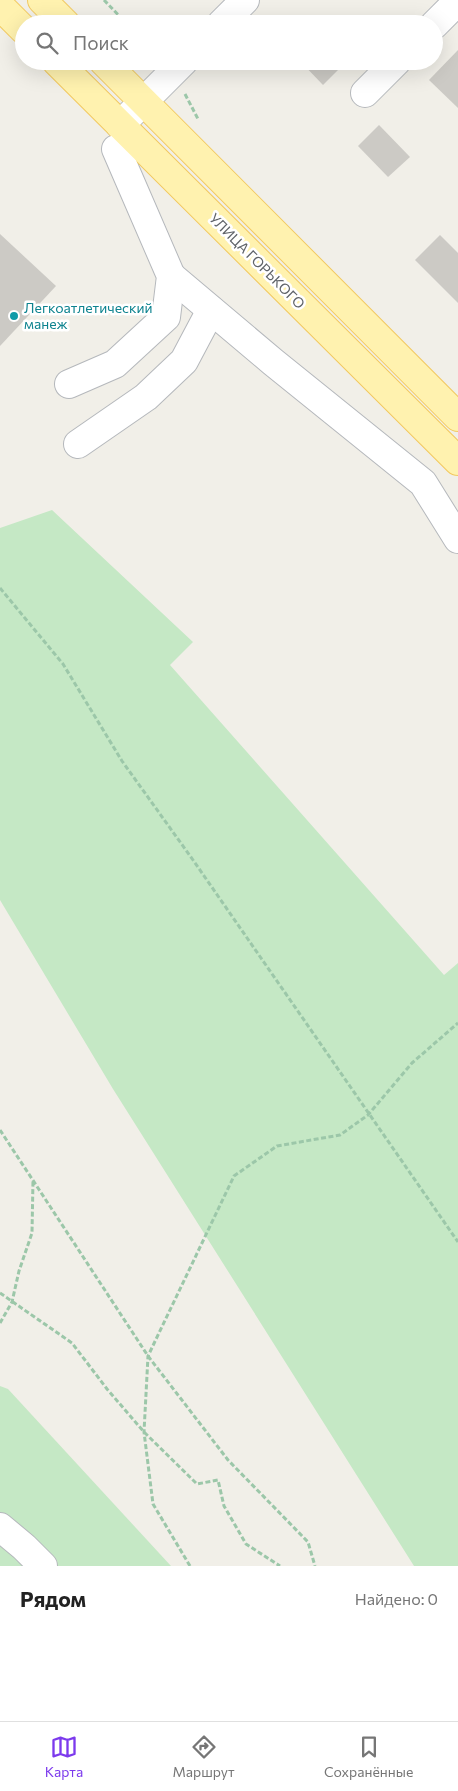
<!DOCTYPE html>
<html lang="ru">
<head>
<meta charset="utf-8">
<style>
	:root { --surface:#fff; --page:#f2f2f2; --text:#222; --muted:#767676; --line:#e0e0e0; --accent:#7c3aed }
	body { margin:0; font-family:Commissioner,sans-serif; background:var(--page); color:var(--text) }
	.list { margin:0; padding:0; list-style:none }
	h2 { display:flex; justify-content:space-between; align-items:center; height:65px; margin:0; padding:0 20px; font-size:21px }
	h2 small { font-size:16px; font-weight:400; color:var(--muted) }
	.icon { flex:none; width:28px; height:28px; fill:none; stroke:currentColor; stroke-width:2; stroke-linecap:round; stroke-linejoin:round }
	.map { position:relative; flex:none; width:458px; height:1566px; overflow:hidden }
	.search { position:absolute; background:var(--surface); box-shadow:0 5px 20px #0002; left:15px; right:15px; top:15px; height:55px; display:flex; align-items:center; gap:12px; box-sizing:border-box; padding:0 18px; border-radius:28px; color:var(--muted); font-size:19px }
	.sheet { height:155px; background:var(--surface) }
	nav { display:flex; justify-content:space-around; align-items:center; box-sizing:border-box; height:70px; border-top:1px solid var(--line); background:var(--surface); font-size:14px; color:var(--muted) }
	nav a { display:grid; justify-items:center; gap:2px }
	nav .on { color:var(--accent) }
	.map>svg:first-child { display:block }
	.green { fill:#c5e8c5 }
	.building { fill:#cccac5 }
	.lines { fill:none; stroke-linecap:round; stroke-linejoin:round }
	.minor-casing { stroke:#b5b8bc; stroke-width:30 }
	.major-casing { stroke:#f2c960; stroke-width:30 }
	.path { stroke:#9cc7a9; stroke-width:3; stroke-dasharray:5 2.5; stroke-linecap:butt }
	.minor { stroke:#fff; stroke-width:28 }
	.major { stroke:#fff2af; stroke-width:28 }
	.culture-dot { fill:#0f9aa8; stroke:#fff; stroke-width:2 }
	.labels { text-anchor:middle; stroke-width:5; stroke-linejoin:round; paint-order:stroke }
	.street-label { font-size:14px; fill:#5f6368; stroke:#fff }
	.culture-label { font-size:14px; fill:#0d838f; stroke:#fff; text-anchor:start }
</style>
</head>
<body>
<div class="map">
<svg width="458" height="1566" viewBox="0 0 458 1566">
	<rect width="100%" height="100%" fill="#f1efe8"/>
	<g class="green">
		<path d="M52 510 193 642 170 665 444 975 458 963V1566H414L113 1089 0 900V528Z"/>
		<path d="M0 1386 8 1389 171 1566H0Z"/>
	</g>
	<g class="building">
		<path d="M458 50V108L429 80Z"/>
		<path d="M300 61H342L345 63 323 85Z"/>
		<path d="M379 125 410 157 388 177 358 146Z"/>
		<path d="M0 234 56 286 0 346Z"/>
		<path d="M440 235 458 253V303L415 260Z"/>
	</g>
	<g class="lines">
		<g class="minor-casing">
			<g id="minor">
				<path d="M221 24 245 0"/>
				<path d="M434 25 458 1"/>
				<path d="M365 93 397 61"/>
				<path d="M120 125 184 61"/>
				<path d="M171 276 273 362 423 483 458 539"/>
				<path d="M69 384 115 364 166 317 171 276 116 149"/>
				<path d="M78 444 146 397 184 361 211 310"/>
				<path d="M0 1527 24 1547 43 1566"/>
			</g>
		</g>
		<g class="major-casing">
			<g id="major">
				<path d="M42 0 66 24"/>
				<path d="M0 6 24 30"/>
				<path d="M56 61 458 461"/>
				<path d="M103 61 458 417"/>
			</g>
		</g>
		<g class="path">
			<path d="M104 0 127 24"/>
			<path d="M185 94 198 119"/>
			<path d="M0 588 63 664 122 761 193 860 458 1242"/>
			<path d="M0 1130 148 1356 228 1460 308 1542 315 1566"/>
			<path d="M0 1293 72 1343 107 1389 144 1432 197 1484 218 1480 224 1506 246 1544 280 1566"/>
			<path d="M0 1323 12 1302 19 1271 32 1233 33 1180"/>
			<path d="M190 1566 153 1504 144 1432 148 1356 234 1176 277 1146 340 1135 368 1115 412 1063 458 1023"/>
		</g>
		<use href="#minor" class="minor"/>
		<use href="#major" class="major"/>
	</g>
	<circle class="culture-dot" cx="14" cy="316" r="5"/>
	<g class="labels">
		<g class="street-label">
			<text transform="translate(257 261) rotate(45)" y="5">УЛИЦА ГОРЬКОГО</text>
		</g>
		<g class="culture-label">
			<text x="24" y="313">Легкоатлетический<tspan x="24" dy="16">манеж</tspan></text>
		</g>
	</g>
</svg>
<div class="search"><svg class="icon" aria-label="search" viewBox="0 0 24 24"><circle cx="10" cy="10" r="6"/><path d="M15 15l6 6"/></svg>Поиск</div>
</div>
<section class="sheet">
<h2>Рядом<small>Найдено: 0</small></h2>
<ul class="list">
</ul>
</section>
<nav>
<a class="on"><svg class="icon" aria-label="map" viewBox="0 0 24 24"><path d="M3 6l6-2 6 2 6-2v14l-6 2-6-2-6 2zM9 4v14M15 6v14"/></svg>Карта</a>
<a><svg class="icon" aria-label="directions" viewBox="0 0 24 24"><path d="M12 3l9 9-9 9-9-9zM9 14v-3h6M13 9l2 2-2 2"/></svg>Маршрут</a>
<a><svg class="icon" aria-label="saved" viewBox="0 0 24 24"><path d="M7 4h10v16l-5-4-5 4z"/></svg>Сохранённые</a>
</nav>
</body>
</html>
